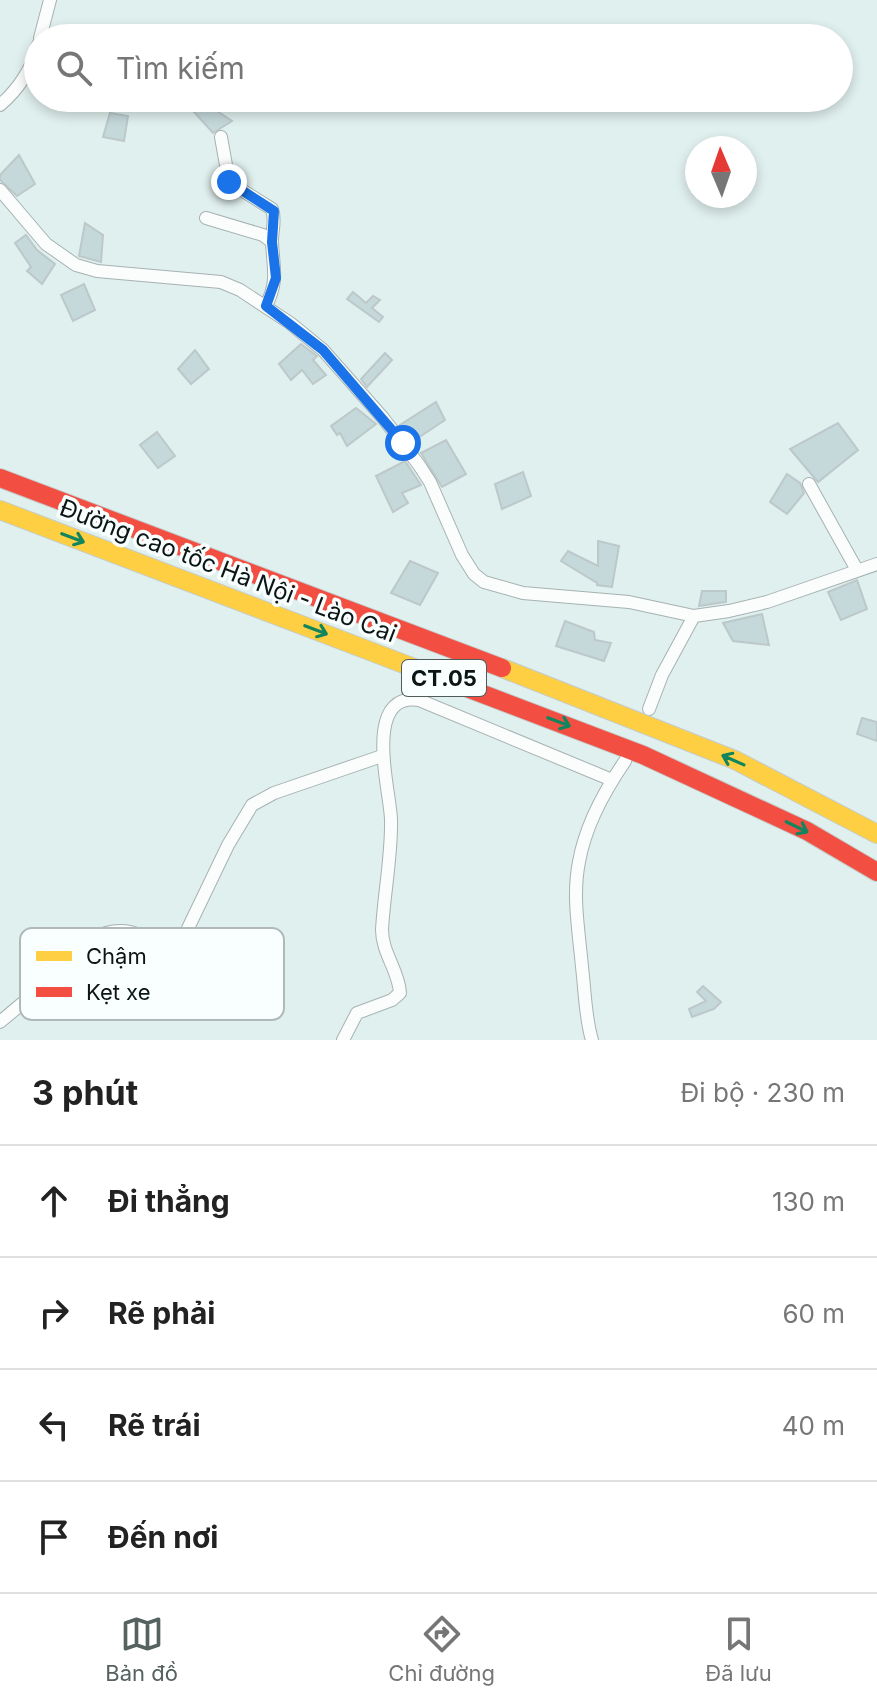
<!DOCTYPE html>
<html lang="vi">
<head>
<meta charset="utf-8">
<style>
	:root { --surface:#fff; --page:#f6f6f6; --text:#222; --muted:#767676; --line:#e0e0e0; --accent:#556260 }
	body { margin:0; font-family:Inter,sans-serif; background:var(--page); color:var(--text) }
	.compass { position:absolute; left:685px; top:136px; width:72px; height:72px; border-radius:50%; background:var(--surface); box-shadow:0 4px 12px #0003; rotate:358deg }
	.stop { position:absolute; width:24px; height:24px; margin:-18px; border:6px solid #1a73e8; border-radius:50%; background:#fff }
	.stop.end { background:#1a73e8; border-color:#fff; box-shadow:0 2px 8px #0008 }
	.list { margin:0; padding:0; list-style:none }
	h2 { display:flex; justify-content:space-between; align-items:center; height:104px; margin:0; padding:0 32px; font-size:34px }
	h2 small { font-size:26px; font-weight:400; color:var(--muted) }
	.list li { display:grid; grid-template-columns:52px 1fr auto; gap:24px; align-items:center; box-sizing:border-box; height:112px; padding:0 32px; border-top:2px solid var(--line) }
	.list b { display:block; font-size:30px; white-space:nowrap }
	.list em { font-size:26px; font-style:normal; color:var(--muted) }
	.icon { flex:none; width:44px; height:44px; fill:none; stroke:currentColor; stroke-width:2; stroke-linecap:round; stroke-linejoin:round }
	.map { position:relative; flex:none; width:877px; height:1040px; overflow:hidden }
	.search { position:absolute; background:var(--surface); box-shadow:0 4px 12px #0003; left:24px; right:24px; top:24px; height:88px; display:flex; align-items:center; gap:20px; box-sizing:border-box; padding:0 28px; border-radius:44px; color:var(--muted); font-size:30px }
	.sheet { height:552px; background:var(--surface) }
	nav { display:flex; justify-content:space-around; align-items:center; box-sizing:border-box; height:112px; border-top:2px solid var(--line); background:var(--surface); font-size:22px; color:var(--muted) }
	nav a { display:grid; justify-items:center; gap:4px }
	nav .on { color:var(--accent) }
	.map>svg:first-child { display:block }
	.building { fill:#c5d8da; stroke:#bcc8ca; stroke-width:2 }
	.lines { fill:none; stroke-linecap:round; stroke-linejoin:round }
	.street-casing { stroke:#a6b2b1; stroke-width:14 }
	.slow-casing { stroke:#c3cbca; stroke-width:20 }
	.jam-casing { stroke:#c3cbca; stroke-width:20 }
	.street { stroke:#fafdfc; stroke-width:12 }
	.slow { stroke:#ffcf43; stroke-width:18 }
	.jam { stroke:#f24e42; stroke-width:18 }
	.oneway { stroke:#11855d }
	.route { stroke:#1a73e8; stroke-width:10 }
	.labels { text-anchor:middle; stroke-width:7; stroke-linejoin:round; paint-order:stroke }
	.shield { fill:#f8fffe; stroke:#515b5a; stroke-width:2 }
	.shield-label { font-size:22px; font-weight:bold; fill:#0a1514 }
	.street-label { font-size:24px; fill:#0a1514; stroke:#f8fffe }
	.key { fill:#f8fffe; stroke:#b1b9b8; stroke-width:2 }
	.key-label { font-size:22px; fill:#0a1514 }
</style>
</head>
<body>
<div class="map">
<svg width="877" height="1040" viewBox="0 0 877 1040">
	<rect width="100%" height="100%" fill="#e0f0ee"/>
	<g class="building">
		<path d="M202 101 232 121 213 133 194 112Z"/>
		<path d="M110 113 128 116 124 141 103 137Z"/>
		<path d="M19 155 35 184 17 196 0 180V175Z"/>
		<path d="M85 223 103 235 101 262 79 256Z"/>
		<path d="M26 235 37 250 55 264 42 284 27 271 31 267 15 243Z"/>
		<path d="M84 284 95 310 73 321 61 295Z"/>
		<path d="M353 292 366 303 373 296 380 300 372 308 383 317 379 322 347 299Z"/>
		<path d="M301 344 317 356 313 360 326 375 313 384 302 370 291 380 279 364Z"/>
		<path d="M195 350 209 369 191 384 178 369Z"/>
		<path d="M385 353 392 360 367 387 361 379Z"/>
		<path d="M436 402 445 420 412 442 400 425Z"/>
		<path d="M356 408 376 424 347 446 340 433 337 435 331 426Z"/>
		<path d="M838 423 858 450 818 482 790 449Z"/>
		<path d="M157 432 175 456 158 468 140 445Z"/>
		<path d="M446 440 466 474 442 487 421 453Z"/>
		<path d="M405 461 421 485 402 493 408 503 393 512 376 476Z"/>
		<path d="M523 472 531 496 502 509 495 484Z"/>
		<path d="M787 474 800 483 804 493 787 514 770 502Z"/>
		<path d="M598 541 619 546 612 587 597 585V583L561 561 568 551 598 566Z"/>
		<path d="M410 561 438 573 420 605 391 593Z"/>
		<path d="M857 580 867 609 841 620 828 592Z"/>
		<path d="M702 591H726V602L699 606Z"/>
		<path d="M762 614 769 645 733 641 723 623Z"/>
		<path d="M565 621 594 632 595 640 611 643 604 661 556 646Z"/>
		<path d="M862 718 877 722V741L857 734Z"/>
		<path d="M703 986 721 1002 714 1009 692 1017 689 1009 706 1001 697 992Z"/>
	</g>
	<g class="lines">
		<g class="street-casing">
			<g id="street">
				<path d="M40 38 50 0"/>
				<path d="M0 105C18 90 33 67 38 45"/>
				<path d="M221 137 229 182 272 209C276 220 272 230 272 241 273 269 279 279 266 306"/>
				<path d="M0 190 46 244 76 265 97 271 221 282 240 290 290 323 323 350 383 418 419 465 430 482 462 555 474 574 484 582 523 593 629 602 694 616 729 611 767 602 877 564"/>
				<path d="M206 218 263 235 272 242"/>
				<path d="M809 484 857 570"/>
				<path d="M649 709 662 675 694 616"/>
				<path d="M0 1022 106 933C140 923 157 952 180 945L228 845 252 805 274 793 382 756"/>
				<path d="M343 1040 357 1013 392 1000 400 993C399 971 382 953 382 930 384 893 392 855 391 819 390 790 362 692 419 700L612 780"/>
				<path d="M592 1040C585 1017 585 991 582 967 579 932 572 896 579 862 585 827 605 790 625 761"/>
			</g>
		</g>
		<g class="slow-casing">
			<g id="slow">
				<path d="M0 510 438 677"/>
				<path d="M502 668 735 760 877 834"/>
			</g>
		</g>
		<g class="jam-casing">
			<g id="jam">
				<path d="M0 478 502 668"/>
				<path d="M438 677 643 755 807 831 877 872"/>
			</g>
		</g>
		<use href="#street" class="street"/>
		<use href="#slow" class="slow"/>
		<use href="#jam" class="jam"/>
	</g>
	<defs><path id="oneway-shaft" d="M-6 0H5M1.5-3L5.5 0L1.5 3" fill="none" stroke-width="1.6" stroke-linecap="round" stroke-linejoin="round" transform="scale(2)"/></defs>
	<g class="oneway">
		<use href="#oneway-shaft" transform="translate(73 538) rotate(21)"/>
		<use href="#oneway-shaft" transform="translate(316 630) rotate(21)"/>
		<use href="#oneway-shaft" transform="translate(559 722) rotate(21)"/>
		<use href="#oneway-shaft" transform="translate(733 760) rotate(-156)"/>
		<use href="#oneway-shaft" transform="translate(797 827) rotate(26)"/>
	</g>
	<g class="lines">
		<path class="route" d="M229 182 274 211 272 242 276 278 266 306 323 350 403 443"/>
	</g>
	<g class="labels">
		<rect class="shield" x="402" y="660" width="84" height="36" rx="6"/>
		<g class="shield-label">
			<text x="444" y="686">CT.05</text>
		</g>
		<g class="street-label">
			<text transform="translate(228 571) rotate(21)" y="8">Đường cao tốc Hà Nội - Lào Cai</text>
		</g>
	</g>
	<rect x="20" y="928" width="264" height="92" rx="12" class="key"/>
	<rect x="36" y="951" width="36" height="10" fill="#ffcf43"/>
	<rect x="36" y="987" width="36" height="10" fill="#f24e42"/>
	<g class="key-label">
		<text x="86" y="964">Chậm</text>
		<text x="86" y="1000">Kẹt xe</text>
	</g>
</svg>
<svg class="compass" viewBox="-18 -18 36 36"><path d="M0-13l5 13h-10z" fill="#e53935"/><path d="M0 13l5-13h-10z" fill="#767676"/></svg>
<div class="stop" style="left:403px;top:443px"></div>
<div class="stop end" style="left:229px;top:182px"></div>
<div class="search"><svg class="icon" aria-label="search" viewBox="0 0 24 24"><circle cx="10" cy="10" r="6"/><path d="M15 15l6 6"/></svg>Tìm kiếm</div>
</div>
<section class="sheet">
<h2>3 phút<small>Đi bộ · 230 m</small></h2>
<ul class="list">
<li><svg class="icon" aria-label="ahead" viewBox="0 0 24 24"><path d="M12 20V5M6 11l6-6 6 6"/></svg><div><b>Đi thẳng</b></div><em>130 m</em></li>
<li><svg class="icon" aria-label="right" viewBox="0 0 24 24"><path d="M7 20v-9h11M14 6l5 5-5 5"/></svg><div><b>Rẽ phải</b></div><em>60 m</em></li>
<li><svg class="icon" aria-label="left" viewBox="0 0 24 24"><path d="M17 20v-9H6M10 6l-5 5 5 5"/></svg><div><b>Rẽ trái</b></div><em>40 m</em></li>
<li><svg class="icon" aria-label="arrive" viewBox="0 0 24 24"><path d="M6 21V4h12l-3 4 3 4H6"/></svg><div><b>Đến nơi</b></div></li>
</ul>
</section>
<nav>
<a class="on"><svg class="icon" aria-label="map" viewBox="0 0 24 24"><path d="M3 6l6-2 6 2 6-2v14l-6 2-6-2-6 2zM9 4v14M15 6v14"/></svg>Bản đồ</a>
<a><svg class="icon" aria-label="directions" viewBox="0 0 24 24"><path d="M12 3l9 9-9 9-9-9zM9 14v-3h6M13 9l2 2-2 2"/></svg>Chỉ đường</a>
<a><svg class="icon" aria-label="saved" viewBox="0 0 24 24"><path d="M7 4h10v16l-5-4-5 4z"/></svg>Đã lưu</a>
</nav>
</body>
</html>
